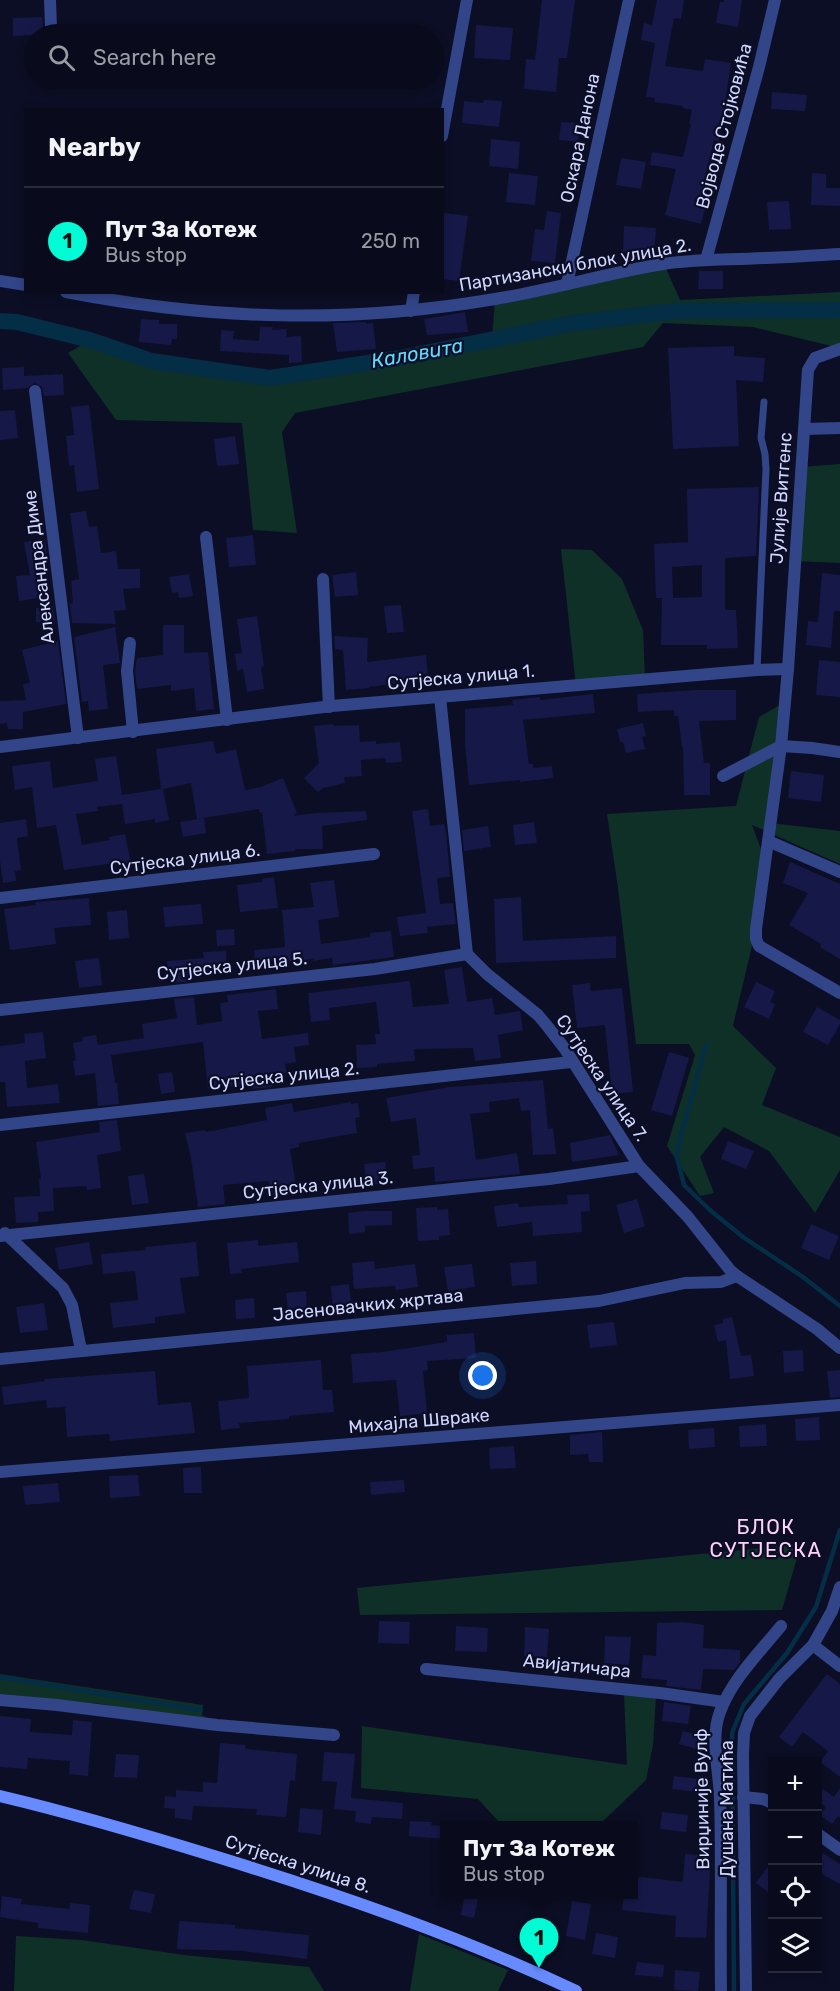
<!DOCTYPE html>
<html lang="en">
<head>
<meta charset="utf-8">
<style>
	:root { --surface:#090a1c; --page:#171829; --text:#f1f3f6; --muted:#999aa3; --line:#292b3b; --accent:#00fbd5 }
	body { margin:0; font-family:Rubik,sans-serif; background:var(--page); color:var(--text) }
	.controls { position:absolute; right:18px; bottom:18px; display:grid; overflow:hidden; border-radius:0px; box-shadow:0 3px 9px #0003 }
	.controls button { width:54px; height:54px; display:grid; place-items:center; padding:0; border:0; border-bottom:2px solid var(--line); background:var(--surface); color:var(--text); font:30px sans-serif }
	.you { position:absolute; left:483px; top:1376px; width:21px; height:21px; margin:-15px; border:4px solid #fff; border-radius:50%; background:#1a73e8; box-shadow:0 0 0 9px #1a73e833 }
	.badge { display:grid; place-items:center; width:39px; height:39px; border-radius:50%; background:var(--accent); color:#111; font-size:20px; font-weight:700 }
	.pin { position:absolute; translate:-50% -50px; filter:drop-shadow(0 2px 3px #0008) }
	.pin::after { content:''; position:absolute; top:32px; width:21px; height:18px; background:inherit; clip-path:polygon(0 0,100% 0,50% 100%) }
	.popup { position:absolute; left:440px; top:1821px; width:198px; height:78px; box-sizing:border-box; display:grid; place-content:center; border-radius:0px; background:var(--surface); filter:drop-shadow(0 2px 4px #0005); font-size:20px; white-space:nowrap; color:var(--muted) }
	.popup b { font-size:22px; color:var(--text) }
	.popup::after { content:''; position:absolute; left:50%; top:100%; margin-left:-12px; border:12px solid transparent; border-top-color:var(--surface) }
	.list { margin:0; padding:0; list-style:none }
	h2 { display:flex; justify-content:space-between; align-items:center; height:78px; margin:0; padding:0 24px; font-size:26px }
	h2 small { font-size:20px; font-weight:400; color:var(--muted) }
	.list li { display:grid; grid-template-columns:39px 1fr auto; gap:18px; align-items:center; box-sizing:border-box; height:108px; padding:0 24px; border-top:2px solid var(--line) }
	.list b { display:block; font-size:22px; white-space:nowrap }
	.list p { margin:0; font-size:20px; white-space:nowrap; color:var(--muted) }
	.list em { font-size:20px; font-style:normal; color:var(--muted) }
	.icon { flex:none; width:33px; height:33px; fill:none; stroke:currentColor; stroke-width:2; stroke-linecap:round; stroke-linejoin:round }
	.map { position:relative; flex:none; width:840px; height:1991px; overflow:hidden }
	.search { position:absolute; background:var(--surface); box-shadow:0 3px 9px #0003; left:24px; top:24px; width:420px; height:66px; display:flex; align-items:center; gap:15px; box-sizing:border-box; padding:0 21px; border-radius:33px; color:var(--muted); font-size:22px }
	.panel { position:absolute; background:var(--surface); box-shadow:0 3px 9px #0003; left:24px; top:108px; width:420px; height:186px; border-radius:0px }
	.map>svg:first-child { display:block }
	.green { fill:#0e3026 }
	.lines { fill:none; stroke-linecap:round; stroke-linejoin:round }
	.stream { stroke:#042d46; stroke-width:4.5 }
	.canal { stroke:#042d46; stroke-width:16 }
	.building { fill:#161848; fill-rule:evenodd }
	.lane { stroke:#324589; stroke-width:7 }
	.street { stroke:#324589; stroke-width:12 }
	.secondary { stroke:#678aff; stroke-width:12 }
	.labels { text-anchor:middle; stroke-width:4.5; stroke-linejoin:round; paint-order:stroke }
	.street-label { font-size:18px; fill:#d0d7ff; stroke:#0c0e25 }
	.water-label { font-size:20px; font-style:italic; fill:#5eddff; stroke:#0c0e25 }
	.neighbourhood-label { font-size:20px; letter-spacing:1.5px; fill:#ffd2fa; stroke:#0c0e25 }
</style>
</head>
<body>
<div class="map">
<svg width="840" height="1991" viewBox="0 0 840 1991">
	<rect width="100%" height="100%" fill="#0c0e25"/>
	<g class="green">
		<path d="M664 264 680 300 840 292V348L753 327 663 323 643 347 295 413 282 432 297 533 253 530 242 423 116 420 68 353 90 340 152 361 270 378 419 354 492 339 495 299Z"/>
		<path d="M840 464V563L795 561 801 467Z"/>
		<path d="M561 549 592 550 622 579 643 630 645 679 576 686Z"/>
		<path d="M785 702 770 823 840 831V864L752 825 765 860 756 929 733 1026 776 1068 762 1105 840 1137V1170L815 1213 769 1151 724 1127 700 1157 714 1193 700 1196 667 1146 695 1055 689 1044H636L618 888 607 814 736 806 759 717Z"/>
		<path d="M801 1544 782 1610 360 1615 357 1588Z"/>
		<path d="M0 1674 203 1705 202 1715 217 1725 101 1704 0 1694Z"/>
		<path d="M624 1694 656 1696 653 1745 646 1780 599 1825 526 1826 499 1822 478 1799 361 1788 362 1726 627 1765Z"/>
		<path d="M419 1934 508 1970 498 1991H410Z"/>
		<path d="M16 1936 82 1940 184 1955 309 1967 324 1991H14Z"/>
	</g>
	<g class="lines">
		<g class="stream">
			<path d="M706 1045 676 1154 684 1185 711 1211 743 1237 803 1277 840 1306"/>
			<path d="M0 1677 201 1710"/>
			<path d="M734 1991 732 1733 744 1704 787 1653 816 1607 840 1530"/>
		</g>
		<path class="canal" d="M0 321 17 322 90 340 152 361 270 378 400 358 574 323 675 311 840 310"/>
	</g>
	<g class="building">
		<path d="M542 0H575L567 58H559L556 92 524 89 526 59 535 60Z"/>
		<path d="M657 0H684L681 19 674 18 665 66 703 71 705 59 731 63 719 141 714 140 700 197 707 199 701 224 665 215 676 169 650 165 652 152 683 157 691 124H689L692 110 683 108V106L654 102 655 98 646 97 655 43 641 40 644 23 652 25Z"/>
		<path d="M724 0H742L738 27 716 23 720 2H724Z"/>
		<path d="M42 17 43 28 46 34 13 36V18Z"/>
		<path d="M476 25 513 28 510 60 474 58Z"/>
		<path d="M772 92 807 95 805 111 771 109Z"/>
		<path d="M484 100 502 101 499 127 462 123 464 101 483 103Z"/>
		<path d="M561 122 579 123 578 142 559 140Z"/>
		<path d="M491 139 520 142 518 169 489 166Z"/>
		<path d="M621 158 646 162 641 189 616 185Z"/>
		<path d="M509 173 538 176 535 205 506 202Z"/>
		<path d="M812 173 826 174V188H840V206L811 205Z"/>
		<path d="M789 201 791 229 769 230 767 202Z"/>
		<path d="M547 211 561 213 555 263 531 261 535 229 544 230Z"/>
		<path d="M443 213 468 216 459 281 442 279Z"/>
		<path d="M624 226 656 228 654 253 623 252Z"/>
		<path d="M699 271H723V289H698Z"/>
		<path d="M465 312 468 332 427 335 424 319Z"/>
		<path d="M141 319 159 320V324H177V339H172L171 345 139 342Z"/>
		<path d="M366 322V324L373 323 376 349 337 352 333 323Z"/>
		<path d="M260 327H273L272 330 286 329 287 337 301 336 302 362 289 363V355L220 351 221 330 234 331 233 339 259 341Z"/>
		<path d="M734 346V356L765 358 763 382 736 380 739 446 673 449 668 348Z"/>
		<path d="M24 367V376L63 374 64 395 44 396 42 387 35 383 27 388 3 390 2 368Z"/>
		<path d="M89 405 99 489 77 492 74 465 69 466 66 436 74 435 71 407Z"/>
		<path d="M15 410 18 438 0 440V411Z"/>
		<path d="M235 436 239 464 217 466 214 439Z"/>
		<path d="M759 487 756 556 725 558V610H736L738 648 707 649V645H661L662 598H656L654 544 688 542 687 489ZM702 565V597L673 598 672 567Z"/>
		<path d="M86 511 89 527 97 526 101 553 116 551 118 569H140V588L123 589 126 610 114 611 116 624 72 623 70 604 73 603 71 581 79 579 70 513Z"/>
		<path d="M253 535 256 565 229 567 226 538Z"/>
		<path d="M45 539 47 556 41 557 46 597 19 601 16 576 30 575 24 542Z"/>
		<path d="M356 572 358 595 335 597 332 575Z"/>
		<path d="M822 573 840 575V611H834L831 648 806 645 808 621 818 622Z"/>
		<path d="M189 574 193 596 179 598 178 592 172 593 169 577Z"/>
		<path d="M401 605 404 632 387 633 384 606Z"/>
		<path d="M53 606 55 623 36 622V608Z"/>
		<path d="M257 616 264 666 261 667 264 689 247 692 243 669 237 671 235 654 242 653 237 619Z"/>
		<path d="M163 625H184V653L208 652 214 709 196 711 194 688 171 691V685L137 689 135 671 137 658 163 655Z"/>
		<path d="M115 627 120 663 103 665 108 709 89 711 88 701 82 702 74 637Z"/>
		<path d="M334 636 368 638 367 662 426 655 428 678 399 681V683L369 687V688L346 690 343 650 335 649Z"/>
		<path d="M58 641 66 704 23 712V729H8L7 723 0 724V701L26 700 23 684 30 683 22 650Z"/>
		<path d="M819 660 840 662V697L816 695Z"/>
		<path d="M695 690H736V720L699 721 704 763H710V795H684L683 747H682L678 716H674V710L638 712 637 694Z"/>
		<path d="M593 694 595 713 523 720 529 764H533V768L552 766 553 778 520 782V780L469 785 465 746V709L513 705 512 700 540 697V700Z"/>
		<path d="M643 723 646 736 642 737 645 749 626 753 623 742H620L617 729Z"/>
		<path d="M333 724V726L359 725 360 742 376 741V744L400 742 402 762 386 763 385 758 361 760 362 776 344 777 345 783 323 788 318 792 304 778 319 763 314 726Z"/>
		<path d="M213 741 216 754 236 749 245 790 261 787 283 778 297 813 293 816 316 813 366 811 367 820 322 826 323 849H295V851L267 854 262 812 260 813 259 809 197 819 191 783 163 789 169 820 155 823V819L125 824 122 804 97 807 98 811 76 814 82 845 110 840 109 837 125 834 131 863 116 866 115 863 64 870 56 825 37 828 32 787 15 790 12 766 50 761 53 788 98 781 95 759 116 756 122 795 161 789 156 749Z"/>
		<path d="M791 771 824 775 821 802 788 798Z"/>
		<path d="M428 809 430 826 444 824 446 832 450 877 437 878 440 904 453 903 456 924 427 927 428 933 400 936 397 917 426 913 412 811Z"/>
		<path d="M204 818 206 833 183 837 180 822Z"/>
		<path d="M26 819 28 836 17 838 21 870 15 871 16 881 3 883 0 861V823Z"/>
		<path d="M534 822 537 843 515 845 513 825Z"/>
		<path d="M488 826 491 847 464 851 462 830Z"/>
		<path d="M790 862 840 884V959L820 947 821 944 789 925 808 893 783 883Z"/>
		<path d="M274 877 278 908 240 912 237 885 262 882V879Z"/>
		<path d="M334 880 339 917 318 920 321 944 370 937V933L391 931 394 957 333 965 332 958 313 961V959L280 962V967L256 969 254 950 285 947 282 910 314 907 310 883Z"/>
		<path d="M521 897 523 941 616 936V958L496 963 494 899Z"/>
		<path d="M89 898 91 925 54 928 56 944 10 950 4 909 36 905 35 902Z"/>
		<path d="M201 904 203 924 165 927 163 907Z"/>
		<path d="M127 910 129 938 109 940 107 912Z"/>
		<path d="M234 929 235 945 217 946 216 930Z"/>
		<path d="M226 951 227 971 192 974V981L172 983V980H169L167 961 204 958 203 952Z"/>
		<path d="M99 958 102 985 79 988 75 961Z"/>
		<path d="M462 967 467 1002 492 998 495 1015 520 1011 523 1030 498 1035 501 1058 475 1061 473 1048 414 1049 415 1061 377 1064V1067L357 1068 356 1045 376 1044 375 1034H380L376 1002 329 1008 330 1020 311 1022 308 993 410 981 413 1007 449 1004 444 970Z"/>
		<path d="M756 982 775 991 770 1002 775 1004 769 1019 744 1007Z"/>
		<path d="M590 983 591 991 622 988 633 1092 612 1094 605 1025 577 1028 572 985Z"/>
		<path d="M276 989 278 1009 258 1011 262 1039 308 1033 309 1045 294 1047 296 1062 285 1064 287 1073 271 1075 272 1087 252 1089 251 1084 208 1089 203 1042 111 1055 115 1083H117L119 1104 98 1106 95 1073 75 1076 73 1061 76 1060 73 1043 83 1041 82 1037 96 1035 98 1045 144 1038 142 1024 177 1018 174 999 194 997 197 1025 222 1021 220 1003 228 1002 227 995Z"/>
		<path d="M817 1007 840 1020V1024L828 1045 803 1032Z"/>
		<path d="M43 1032 46 1058 25 1061 27 1088 58 1084 60 1103 7 1107 5 1082H0V1046L25 1043 24 1034Z"/>
		<path d="M669 1052 689 1058 672 1116 651 1110Z"/>
		<path d="M172 1072 175 1092 161 1094 158 1074Z"/>
		<path d="M543 1080 548 1129 553 1128 556 1154 533 1155 530 1110 521 1111 519 1098 489 1102 490 1112 470 1114 476 1160 517 1153 520 1174 435 1182 434 1167 413 1169 412 1156 420 1155 416 1118 391 1122 386 1098 449 1087Z"/>
		<path d="M351 1102V1104L358 1103 360 1117 355 1118 357 1133 299 1143V1147L290 1149 297 1192 272 1196 269 1181 223 1185 225 1204 198 1207 191 1158 185 1133 205 1130 206 1132 267 1120 265 1108 292 1103 294 1112Z"/>
		<path d="M117 1120 121 1151 97 1155 101 1188 87 1190 86 1186 53 1188 54 1211 38 1212V1222L16 1223 14 1197 40 1196 39 1179H41L36 1142 100 1132 99 1122Z"/>
		<path d="M610 1135 619 1155 572 1162 570 1143Z"/>
		<path d="M728 1141 754 1151 746 1169 721 1159Z"/>
		<path d="M385 1162 388 1183 366 1185 364 1164Z"/>
		<path d="M144 1174 149 1203 132 1205 128 1176Z"/>
		<path d="M589 1194 590 1211 581 1212 582 1232 533 1236 532 1222 497 1227 494 1206 518 1203 519 1207 568 1204 567 1195Z"/>
		<path d="M637 1199 645 1226 624 1233 616 1205Z"/>
		<path d="M437 1207V1210L448 1209 450 1235 439 1236V1240L418 1241 416 1208Z"/>
		<path d="M363 1211H392V1225L365 1226V1232L349 1234 348 1213Z"/>
		<path d="M811 1224 839 1236 829 1260 801 1248Z"/>
		<path d="M258 1240V1246L297 1242 299 1262 241 1269 242 1273 230 1274 227 1243Z"/>
		<path d="M89 1242 93 1264 59 1270 55 1248Z"/>
		<path d="M196 1242 199 1276 180 1278 185 1313 155 1317V1323L113 1328 110 1303 138 1300 135 1271 103 1274 101 1254 146 1250 145 1247Z"/>
		<path d="M374 1261 375 1269 415 1264 418 1287 396 1290 395 1286 354 1289 352 1263Z"/>
		<path d="M536 1261 537 1284 512 1286 510 1263Z"/>
		<path d="M472 1264 475 1287 448 1291 444 1267Z"/>
		<path d="M349 1284 352 1310 333 1312 331 1286Z"/>
		<path d="M306 1291 307 1311 288 1312 286 1293Z"/>
		<path d="M254 1298 255 1318 236 1319 235 1300Z"/>
		<path d="M44 1303 48 1330 20 1333 16 1307Z"/>
		<path d="M732 1317 741 1356 751 1355 754 1376 730 1379 726 1340 718 1342 714 1325 723 1323V1319Z"/>
		<path d="M614 1322 617 1345 590 1348 587 1325Z"/>
		<path d="M474 1333 476 1358 427 1361 428 1370 423 1371 427 1413 400 1416 396 1380 353 1383 351 1354 383 1352 447 1342V1335Z"/>
		<path d="M803 1350 804 1371 784 1373 783 1351Z"/>
		<path d="M321 1360 323 1390H332L334 1412 289 1416V1419L239 1423 240 1428 221 1430 218 1401 249 1398 247 1366Z"/>
		<path d="M840 1370V1397L830 1398 827 1371Z"/>
		<path d="M155 1371 158 1405 191 1402 195 1433 110 1441 109 1434 67 1437 65 1407 47 1408 46 1400 4 1405 2 1387 45 1381 44 1379Z"/>
		<path d="M819 1417 820 1440 796 1441 795 1419Z"/>
		<path d="M766 1424 767 1446 740 1447 739 1426Z"/>
		<path d="M714 1428 715 1447 689 1449 688 1430Z"/>
		<path d="M602 1432 603 1462H589L588 1454 570 1455V1435Z"/>
		<path d="M514 1446 516 1468 490 1469 489 1448Z"/>
		<path d="M201 1467 202 1493H184L183 1468Z"/>
		<path d="M138 1475 140 1496 110 1498 109 1476Z"/>
		<path d="M404 1480 405 1492 371 1495 370 1482Z"/>
		<path d="M58 1483 60 1502 25 1505 23 1486Z"/>
		<path d="M379 1621 410 1622 409 1644 378 1643Z"/>
		<path d="M683 1622 704 1625 703 1648 740 1650V1662L734 1670 703 1669 701 1690 666 1686 667 1680 641 1678 643 1655 656 1656 657 1623Z"/>
		<path d="M456 1626 488 1628 487 1652 455 1651Z"/>
		<path d="M525 1627 549 1629 547 1657 524 1656Z"/>
		<path d="M605 1636 631 1637 629 1665 604 1663Z"/>
		<path d="M827 1674 840 1684V1777L820 1762 828 1751 803 1732 792 1747 779 1737Z"/>
		<path d="M664 1702 691 1706 688 1724 662 1721Z"/>
		<path d="M0 1716 31 1719 30 1732 72 1735 73 1720 92 1722 88 1776 69 1774 70 1761 28 1758 27 1769 0 1767Z"/>
		<path d="M683 1731 704 1737 700 1750 679 1744Z"/>
		<path d="M220 1743 246 1745 245 1749 297 1754 295 1781 290 1780 286 1817 256 1815 257 1809 193 1806 192 1820 175 1818V1809L164 1808 165 1796 176 1797V1790L203 1792V1782L217 1783Z"/>
		<path d="M324 1752 355 1754 351 1798 403 1803 402 1819 372 1817 371 1824 355 1822 356 1811 334 1809 337 1782 322 1781Z"/>
		<path d="M116 1754 139 1755 137 1778 114 1777Z"/>
		<path d="M674 1776 699 1779 697 1792 672 1789Z"/>
		<path d="M840 1788V1817L838 1816 832 1824 820 1815 826 1807 818 1801V1797L823 1789 834 1797Z"/>
		<path d="M300 1808 323 1810 321 1835 298 1832Z"/>
		<path d="M662 1812 688 1815 686 1832 660 1829Z"/>
		<path d="M410 1821 432 1822 431 1825 444 1826V1839L409 1836Z"/>
		<path d="M818 1850 840 1864V1884L818 1872Z"/>
		<path d="M685 1854 711 1856 706 1938 675 1937 676 1916 622 1910 624 1894H633V1876L683 1882Z"/>
		<path d="M772 1861V1895L756 1883Z"/>
		<path d="M134 1890 155 1894 151 1913 129 1909Z"/>
		<path d="M465 1894H479L474 1918 461 1915Z"/>
		<path d="M2 1896 22 1899 21 1904 70 1909V1903L90 1905 88 1933 38 1928V1923L0 1917Z"/>
		<path d="M572 1901 591 1904 585 1940 566 1936Z"/>
		<path d="M179 1921 235 1925V1928L309 1935 307 1959 243 1951 177 1949Z"/>
		<path d="M596 1933 618 1937 615 1958 592 1954Z"/>
		<path d="M637 1962 664 1965 663 1977 635 1975Z"/>
		<path d="M675 1970 700 1972 698 1991 674 1990Z"/>
	</g>
	<g class="lines">
		<path class="lane" d="M757 670 766 469 765 454 761 438 764 402"/>
		<g class="street">
			<path d="M50 0 51 27"/>
			<path d="M442 136 467 0"/>
			<path d="M706 260 759 67 775 0"/>
			<path d="M0 281 26 285"/>
			<path d="M567 284 629 0"/>
			<path d="M66 292C212 320 348 324 495 299 551 290 607 273 663 264 696 259 730 260 763 258 789 258 814 255 840 254"/>
			<path d="M411 311 414 292"/>
			<path d="M840 349 815 358 808 370 788 669 781 746 756 929V939L759 946 840 993"/>
			<path d="M35 391 78 738"/>
			<path d="M804 429 840 428"/>
			<path d="M206 537 227 720"/>
			<path d="M323 579 329 707"/>
			<path d="M130 643 127 671 133 732"/>
			<path d="M440 697 467 954 487 974 538 1015 548 1027 565 1049 639 1166 688 1217 730 1270 737 1276 817 1329 840 1348"/>
			<path d="M781 746 812 748 840 752"/>
			<path d="M0 747 332 706 757 670 788 669"/>
			<path d="M723 776 781 746"/>
			<path d="M768 841 840 872"/>
			<path d="M0 898 374 854"/>
			<path d="M0 1010 375 969 467 954"/>
			<path d="M0 1125 571 1062"/>
			<path d="M5 1233 63 1288 72 1305 81 1350"/>
			<path d="M0 1236 549 1179 639 1166"/>
			<path d="M0 1359 599 1301 685 1283 721 1282 737 1276"/>
			<path d="M0 1472 840 1405"/>
			<path d="M813 1645 840 1666"/>
			<path d="M426 1669 660 1693 724 1702"/>
			<path d="M0 1700 57 1705 217 1725 334 1735"/>
			<path d="M743 1797 763 1799 772 1803"/>
			<path d="M818 1834 840 1850"/>
			<path d="M721 1991C720 1927 722 1862 720 1798 719 1770 710 1738 720 1712 732 1679 760 1652 781 1626"/>
			<path d="M746 1991 743 1755 744 1733 750 1716 779 1679 813 1645 832 1611 840 1587"/>
		</g>
		<path class="secondary" d="M0 1796C72 1813 143 1834 214 1856 338 1894 459 1936 576 1991"/>
	</g>
	<g class="labels">
		<g class="street-label">
			<text transform="translate(724 126) rotate(-75)" y="6">Војводе Стојковића</text>
			<text transform="translate(580 138) rotate(-78)" y="6">Оскара Данона</text>
			<text transform="translate(575 265) rotate(-10)" y="6">Партизански блок улица 2.</text>
			<text transform="translate(781 498) rotate(-86)" y="6">Јулије Витгенс</text>
			<text transform="translate(39 567) rotate(-97)" y="6">Александра Диме</text>
			<text transform="translate(461 677) rotate(-5)" y="6">Сутјеска улица 1.</text>
			<text transform="translate(185 859) rotate(-7)" y="6">Сутјеска улица 6.</text>
			<text transform="translate(232 966) rotate(-6)" y="6">Сутјеска улица 5.</text>
			<text transform="translate(284 1076) rotate(-6)" y="6">Сутјеска улица 2.</text>
			<text transform="translate(602 1078) rotate(56)" y="6">Сутјеска улица 7.</text>
			<text transform="translate(318 1185) rotate(-6)" y="6">Сутјеска улица 3.</text>
			<text transform="translate(368 1305) rotate(-6)" y="6">Јасеновачких жртава</text>
			<text transform="translate(419 1421) rotate(-5)" y="6">Михајла Швраке</text>
			<text transform="translate(577 1666) rotate(6)" y="6">Авијатичара</text>
			<text transform="translate(702 1799) rotate(-91)" y="6">Вирџиније Вулф</text>
			<text transform="translate(727 1809) rotate(-90)" y="6">Душана Матића</text>
			<text transform="translate(298 1864) rotate(18)" y="6">Сутјеска улица 8.</text>
		</g>
		<g class="water-label">
			<text transform="translate(417 353) rotate(-10)" y="7">Каловита</text>
		</g>
		<g class="neighbourhood-label">
			<text x="766" y="1534">БЛОК<tspan x="766" dy="23">СУТЈЕСКА</tspan></text>
		</g>
	</g>
</svg>
<div class="controls">
<button>+</button>
<button>−</button>
<button><svg class="icon" aria-label="locate" viewBox="0 0 24 24"><circle cx="12" cy="12" r="6"/><path d="M12 2v4M12 18v4M2 12h4M18 12h4"/></svg></button>
<button><svg class="icon" aria-label="layers" viewBox="0 0 24 24"><path d="M12 4l9 5-9 5-9-5zM3 14l9 5 9-5"/></svg></button>
</div>
<div class="you"></div>
<div class="pin badge" style="left:539px;top:1968px">1</div>
<div class="popup"><b>Пут За Котеж</b>Bus stop</div>
<div class="search"><svg class="icon" aria-label="search" viewBox="0 0 24 24"><circle cx="10" cy="10" r="6"/><path d="M15 15l6 6"/></svg>Search here</div>
<section class="panel">
<h2>Nearby<small></small></h2>
<ul class="list">
<li><span class="badge">1</span><div><b>Пут За Котеж</b><p>Bus stop</p></div><em>250 m</em></li>
</ul>
</section>
</div>
</body>
</html>
